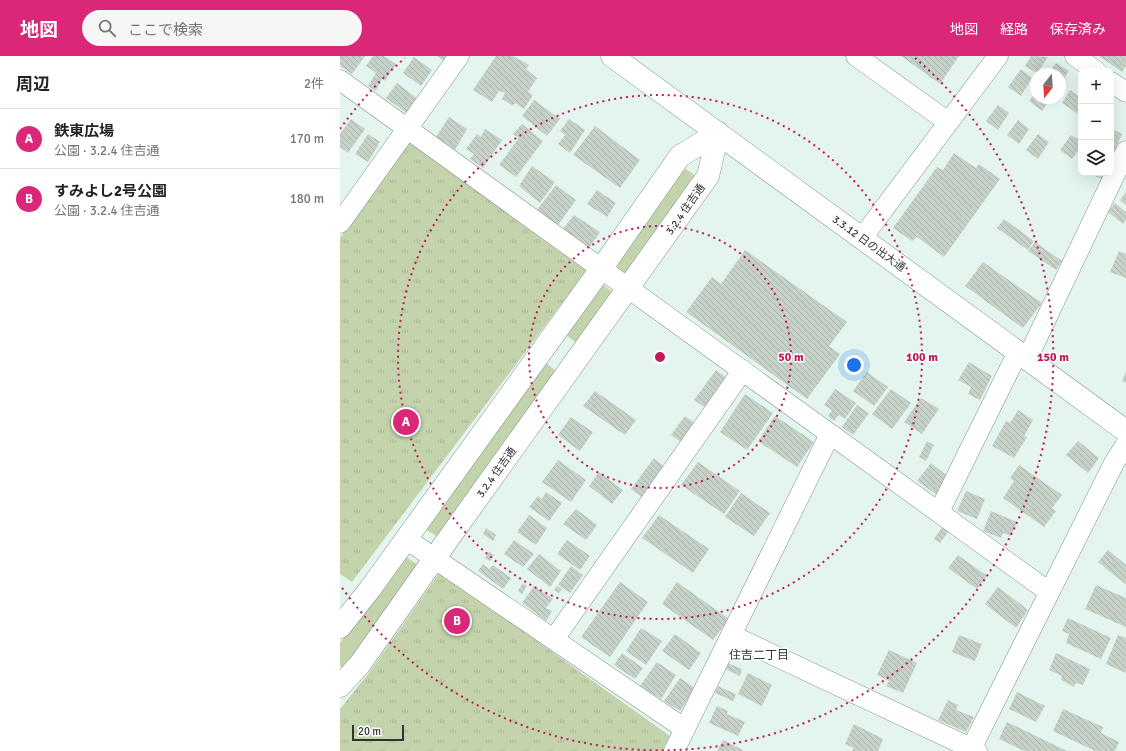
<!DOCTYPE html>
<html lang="ja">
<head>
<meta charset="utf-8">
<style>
	:root { --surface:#fff; --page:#f6f6f6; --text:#222; --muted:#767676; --line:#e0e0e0; --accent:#db2777 }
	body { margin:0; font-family:Signika,"Noto Sans JP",sans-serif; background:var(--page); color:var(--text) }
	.controls { position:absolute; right:12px; top:12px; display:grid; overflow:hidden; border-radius:8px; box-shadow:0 4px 16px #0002 }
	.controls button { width:36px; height:36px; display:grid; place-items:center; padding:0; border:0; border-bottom:1px solid var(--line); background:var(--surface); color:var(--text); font:20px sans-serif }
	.compass { position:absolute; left:690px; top:12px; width:36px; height:36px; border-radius:50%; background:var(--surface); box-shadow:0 4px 16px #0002; rotate:197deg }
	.scale { position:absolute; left:12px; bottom:10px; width:52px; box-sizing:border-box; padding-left:4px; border:2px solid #2f3533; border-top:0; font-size:11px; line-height:14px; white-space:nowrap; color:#2f3533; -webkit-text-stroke:3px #fff; paint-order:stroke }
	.you { position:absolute; left:514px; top:309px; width:14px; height:14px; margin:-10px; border:3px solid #fff; border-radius:50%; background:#1a73e8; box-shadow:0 0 0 6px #1a73e833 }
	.badge { display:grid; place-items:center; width:26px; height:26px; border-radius:50%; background:var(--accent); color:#fff; font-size:13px; font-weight:700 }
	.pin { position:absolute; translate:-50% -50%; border:2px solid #fff; box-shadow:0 1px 4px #0006 }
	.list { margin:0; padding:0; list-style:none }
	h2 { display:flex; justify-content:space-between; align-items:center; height:52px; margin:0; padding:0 16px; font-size:17px }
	h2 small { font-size:13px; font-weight:400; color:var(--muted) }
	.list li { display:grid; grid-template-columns:26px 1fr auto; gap:12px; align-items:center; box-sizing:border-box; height:60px; padding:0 16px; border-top:1px solid var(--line) }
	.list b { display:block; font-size:15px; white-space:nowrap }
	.list p { margin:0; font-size:13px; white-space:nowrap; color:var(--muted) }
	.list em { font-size:13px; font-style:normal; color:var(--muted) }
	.icon { flex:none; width:22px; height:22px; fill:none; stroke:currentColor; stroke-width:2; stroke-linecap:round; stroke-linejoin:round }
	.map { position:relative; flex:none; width:786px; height:695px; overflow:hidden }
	header { display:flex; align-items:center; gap:24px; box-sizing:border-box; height:56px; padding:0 20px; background:var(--accent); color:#fff }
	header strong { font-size:19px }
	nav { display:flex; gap:22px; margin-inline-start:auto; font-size:14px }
	.search { width:280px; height:36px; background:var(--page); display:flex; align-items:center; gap:10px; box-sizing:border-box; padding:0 14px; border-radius:22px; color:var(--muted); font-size:15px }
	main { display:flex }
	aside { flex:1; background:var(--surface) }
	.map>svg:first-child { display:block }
	.green { fill:#c3d3ab }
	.park { fill:url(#park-tufts) }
	.building { fill:url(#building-back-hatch) }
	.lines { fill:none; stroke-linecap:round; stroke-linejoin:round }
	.street-casing { stroke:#84938e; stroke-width:21 }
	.secondary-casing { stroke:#84938e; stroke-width:23 }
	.street { stroke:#fff; stroke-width:20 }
	.secondary { stroke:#fff; stroke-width:22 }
	.ring { fill:none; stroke:#c2185b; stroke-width:2; stroke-dasharray:2 4 }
	.labels { text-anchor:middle; stroke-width:3; stroke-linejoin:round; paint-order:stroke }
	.street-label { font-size:11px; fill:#2f3533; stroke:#fff }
	.neighbourhood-label { font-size:12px; fill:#2f3533; stroke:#fff }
	.centre { fill:#c2185b; stroke:#fff; stroke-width:2 }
	.ring-label { font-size:12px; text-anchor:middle; font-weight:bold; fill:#c2185b; stroke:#fff; stroke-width:3; stroke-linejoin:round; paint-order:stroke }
</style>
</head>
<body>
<header>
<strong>地図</strong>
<div class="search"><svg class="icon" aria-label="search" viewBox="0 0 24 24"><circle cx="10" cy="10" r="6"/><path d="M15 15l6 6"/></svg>ここで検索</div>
<nav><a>地図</a><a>経路</a><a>保存済み</a></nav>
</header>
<main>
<aside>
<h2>周辺<small>2件</small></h2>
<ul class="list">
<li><span class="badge">A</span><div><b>鉄東広場</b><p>公園 · 3.2.4 住吉通</p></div><em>170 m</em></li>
<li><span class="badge">B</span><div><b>すみよし2号公園</b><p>公園 · 3.2.4 住吉通</p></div><em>180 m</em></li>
</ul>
</aside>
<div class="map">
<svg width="786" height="695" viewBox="0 0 786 695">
	<defs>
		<pattern id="park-tufts" width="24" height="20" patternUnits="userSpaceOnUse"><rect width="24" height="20" fill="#c3d3ab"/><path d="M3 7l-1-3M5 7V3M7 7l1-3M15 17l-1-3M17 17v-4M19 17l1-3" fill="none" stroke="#a8b694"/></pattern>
		<pattern id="building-back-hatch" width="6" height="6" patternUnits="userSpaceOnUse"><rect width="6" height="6" fill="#c6d2c8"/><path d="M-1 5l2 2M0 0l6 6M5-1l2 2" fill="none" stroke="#aab5ac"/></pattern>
	</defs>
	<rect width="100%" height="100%" fill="#e4f5ef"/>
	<g class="green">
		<path d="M343 111 357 121 288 217 281 216 278 212 277 207Z"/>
		<path d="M261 227 275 238 239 289 225 278Z"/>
		<path d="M205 306 218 317 100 482 83 472Z"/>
		<path d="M63 499 78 509 5 613 0 610V587Z"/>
	</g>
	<g class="park">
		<path d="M70 85 247 214 12 526 0 518V182Z"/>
		<path d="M100 516 330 680 322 695H0V653L31 614Z"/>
	</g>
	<g class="building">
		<path d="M0 0H25L12 18 0 10Z"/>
		<path d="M33 0H44L56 8 45 25 42 22 36 35 28 30 36 17 26 10Z"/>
		<path d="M97 0H109L105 6Z"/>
		<path d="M156 0H173L189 9 186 13 197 22 188 36 193 39 184 53 175 47 173 50 162 43 165 37 159 35 152 46 133 34Z"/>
		<path d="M561 0H619L600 28Z"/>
		<path d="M691 0 708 1 697 17 685 10Z"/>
		<path d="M759 0H786V10L782 16Z"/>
		<path d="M74 1 92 14 81 30 63 17Z"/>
		<path d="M716 7 729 15 720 28V18H708Z"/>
		<path d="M681 13 692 22 681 40 668 31Z"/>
		<path d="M57 27 78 43 68 58 46 42Z"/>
		<path d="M730 34 741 42V60L722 47Z"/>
		<path d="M696 36V42H711L702 55 689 45Z"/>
		<path d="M194 44 220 63 207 80 182 60Z"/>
		<path d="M658 49 669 57 658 74 646 65Z"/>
		<path d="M109 61 127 73 115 94 96 81Z"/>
		<path d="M11 63 25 73 8 97 0 91V78Z"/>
		<path d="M229 63 245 74 230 97 218 88 225 79 220 75Z"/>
		<path d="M678 64 689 73 679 88 667 79Z"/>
		<path d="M182 68 203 85 176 121 159 109 179 82 173 78Z"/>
		<path d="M255 70 300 104 280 132 233 99Z"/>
		<path d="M771 72 782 78 775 94 771 92Z"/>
		<path d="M145 73 162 84 143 112 130 103 134 98 126 93 137 78 141 81Z"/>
		<path d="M28 78 40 86 28 106 15 98Z"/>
		<path d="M698 78 709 86 698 103 686 94Z"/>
		<path d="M731 79 741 85V91L732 103 720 94Z"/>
		<path d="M614 97 636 112 639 108 660 123 604 201 577 181 572 185 553 172 597 111 603 114Z"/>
		<path d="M192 110 215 126 200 147 179 130Z"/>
		<path d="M748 117H765L762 123Z"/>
		<path d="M216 129 236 144 218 169 197 154Z"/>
		<path d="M257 134 276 147 267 161 247 148Z"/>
		<path d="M786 136V149L780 144Z"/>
		<path d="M775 147 786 156V164L783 168 768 156Z"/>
		<path d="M234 159 260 176 249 192 223 173Z"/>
		<path d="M664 163 694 185 688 194 657 172Z"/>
		<path d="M695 186 722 205 716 214 688 195Z"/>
		<path d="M405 194 507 266 489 290 500 298 467 343 346 256 372 221 381 228Z"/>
		<path d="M779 195 786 198V222L770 216Z"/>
		<path d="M643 206 702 247 683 272 625 230Z"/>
		<path d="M629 306 652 320 640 344 628 338 631 331 618 324Z"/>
		<path d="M376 314 387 322 366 352 354 344Z"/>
		<path d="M527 316 548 331 534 350 513 335Z"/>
		<path d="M786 316V327L782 325Z"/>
		<path d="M495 333 516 347 505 363 499 359 494 365 488 360 492 354 484 349Z"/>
		<path d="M551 333 571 347 552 373 532 358Z"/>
		<path d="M255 335 296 364 285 379 243 350Z"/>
		<path d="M405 338 433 357 407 394 380 376Z"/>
		<path d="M581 342 599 353 582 378 564 366Z"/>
		<path d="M517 349 529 357 513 379 502 371Z"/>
		<path d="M678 354 693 364 684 380 687 381 674 402 652 390 666 365 670 367Z"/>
		<path d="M345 360 359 370 345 389 331 379Z"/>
		<path d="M435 360 474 386 457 411 418 385Z"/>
		<path d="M231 361 253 376 240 395 218 379Z"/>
		<path d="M587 385 594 389 586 405 579 401Z"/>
		<path d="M738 385 759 402 748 417 726 399Z"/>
		<path d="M314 402 325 411 303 442 291 433Z"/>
		<path d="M218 404 246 424 231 446 202 426Z"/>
		<path d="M358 406 400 435 384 458 341 429Z"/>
		<path d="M591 407 610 422 597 439 577 425Z"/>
		<path d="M679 409 722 439 712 452 716 455 704 471 663 442 674 425 670 422Z"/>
		<path d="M259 416 283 434 272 448 249 430Z"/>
		<path d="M626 435 645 443 637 463 617 455Z"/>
		<path d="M206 436 222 447 209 465 189 451 198 440 202 443Z"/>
		<path d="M401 437 430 457 414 480 385 461Z"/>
		<path d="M236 453 257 469 246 484 223 468Z"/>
		<path d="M651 455 677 466 671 480 663 477 661 482 643 475Z"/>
		<path d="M189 459 207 472 196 489 177 476Z"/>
		<path d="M319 459 369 493 353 517 302 482Z"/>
		<path d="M603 470 609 475 600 487 594 483Z"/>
		<path d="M146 472 156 479 153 485 143 478Z"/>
		<path d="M174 484 194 498 183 511 164 498Z"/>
		<path d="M227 484 250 500 240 514 217 498Z"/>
		<path d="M768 494 786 509V526L785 528 758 506Z"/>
		<path d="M149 496 154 499 150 505 145 502Z"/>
		<path d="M199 498 221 515 210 531 187 513Z"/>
		<path d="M618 499 647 520 637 533 608 512Z"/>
		<path d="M143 508 149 513 153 509 171 522 163 533 138 515Z"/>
		<path d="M231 510 243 519 230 537 218 529Z"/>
		<path d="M280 526 308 546 270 601 241 581Z"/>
		<path d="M337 526 389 563 373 584 322 548Z"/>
		<path d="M183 527 187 530 182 538 178 535Z"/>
		<path d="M756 529 786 542V571L745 553Z"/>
		<path d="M194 530 213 543 206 552 212 555 206 565 182 547Z"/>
		<path d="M217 530 222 533 219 537 214 534Z"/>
		<path d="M658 531 688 554 676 572 645 548Z"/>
		<path d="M728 562 771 582 761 603 726 587 729 578 722 575Z"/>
		<path d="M301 572 322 585 306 609 286 595Z"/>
		<path d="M335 578 361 597 349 614 322 595Z"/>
		<path d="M619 579 642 588 635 605 612 596Z"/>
		<path d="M778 579 786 582V617L766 608Z"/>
		<path d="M549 594 577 607 563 637 546 630 549 625 537 619Z"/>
		<path d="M282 597 303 612 295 623 274 609Z"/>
		<path d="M716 597 750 613 743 629 736 627 734 631 721 624 722 620 709 614Z"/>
		<path d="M317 606 336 619 321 643 300 630Z"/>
		<path d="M388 607 402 613 400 620 385 613Z"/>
		<path d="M408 617 432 629 422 650 398 638Z"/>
		<path d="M340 622 355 632 340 655 324 645Z"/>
		<path d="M378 630 396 638 393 645 375 637Z"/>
		<path d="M677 636 705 650 696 666 669 653Z"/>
		<path d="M608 644 618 649 616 654 634 661 626 676 598 664Z"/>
		<path d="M377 650 388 655 387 658 405 666 398 680 369 667Z"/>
		<path d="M723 653 763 671 761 677 779 686 775 695H755L713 675Z"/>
		<path d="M667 666 727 695H684L659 683Z"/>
		<path d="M514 668 543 683 538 695H512L514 692 505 688Z"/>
		<path d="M383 684 403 694V695H377Z"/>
	</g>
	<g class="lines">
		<g class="street-casing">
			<g id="street">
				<path d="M516 0 608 66"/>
				<path d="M735 0 756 15"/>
				<path d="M0 24 709 536"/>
				<path d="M771 26 786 36"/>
				<path d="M0 167 119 0"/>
				<path d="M522 182 658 0"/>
				<path d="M687 303 786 95"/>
				<path d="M599 456 678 296"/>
				<path d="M66 483 345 673"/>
				<path d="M391 579 637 695"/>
				<path d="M214 583 403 314"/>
				<path d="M334 695 490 378"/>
				<path d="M630 695 774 407 786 388"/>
			</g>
		</g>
		<g class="secondary-casing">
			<g id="secondary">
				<path d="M272 0 786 375"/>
				<path d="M0 571 30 533 261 213 340 100 378 77"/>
				<path d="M0 630 20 608 104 489 368 120 378 77"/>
			</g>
		</g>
		<use href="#street" class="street"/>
		<use href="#secondary" class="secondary"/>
	</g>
	<g class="ring">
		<circle cx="320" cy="301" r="131"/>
		<circle cx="320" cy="301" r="262"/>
		<path d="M0 73A393 393 0 0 1 65 2M575 2A393 393 0 1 1 0 529"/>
	</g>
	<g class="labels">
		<g class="street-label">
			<text transform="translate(345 153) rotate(-55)" y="4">3.2.4 住吉通</text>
			<text transform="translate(529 187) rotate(36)" y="4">3.3.12 日の出大通</text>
			<text transform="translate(156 416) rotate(-54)" y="4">3.2.4 住吉通</text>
		</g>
		<g class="neighbourhood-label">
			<text x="419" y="603">住吉二丁目</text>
		</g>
	</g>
	<circle cx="320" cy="301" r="6" class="centre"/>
	<g class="ring-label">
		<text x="451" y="305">50 m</text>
		<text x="582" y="305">100 m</text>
		<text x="713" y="305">150 m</text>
	</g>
</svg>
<div class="controls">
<button>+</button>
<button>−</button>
<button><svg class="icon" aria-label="layers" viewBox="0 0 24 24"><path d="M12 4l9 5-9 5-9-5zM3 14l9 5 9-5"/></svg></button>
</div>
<svg class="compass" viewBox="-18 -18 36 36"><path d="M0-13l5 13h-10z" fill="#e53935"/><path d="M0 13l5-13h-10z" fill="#767676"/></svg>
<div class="scale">20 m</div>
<div class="you"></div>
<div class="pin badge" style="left:66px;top:366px">A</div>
<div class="pin badge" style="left:117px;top:565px">B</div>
</div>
</main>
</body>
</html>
